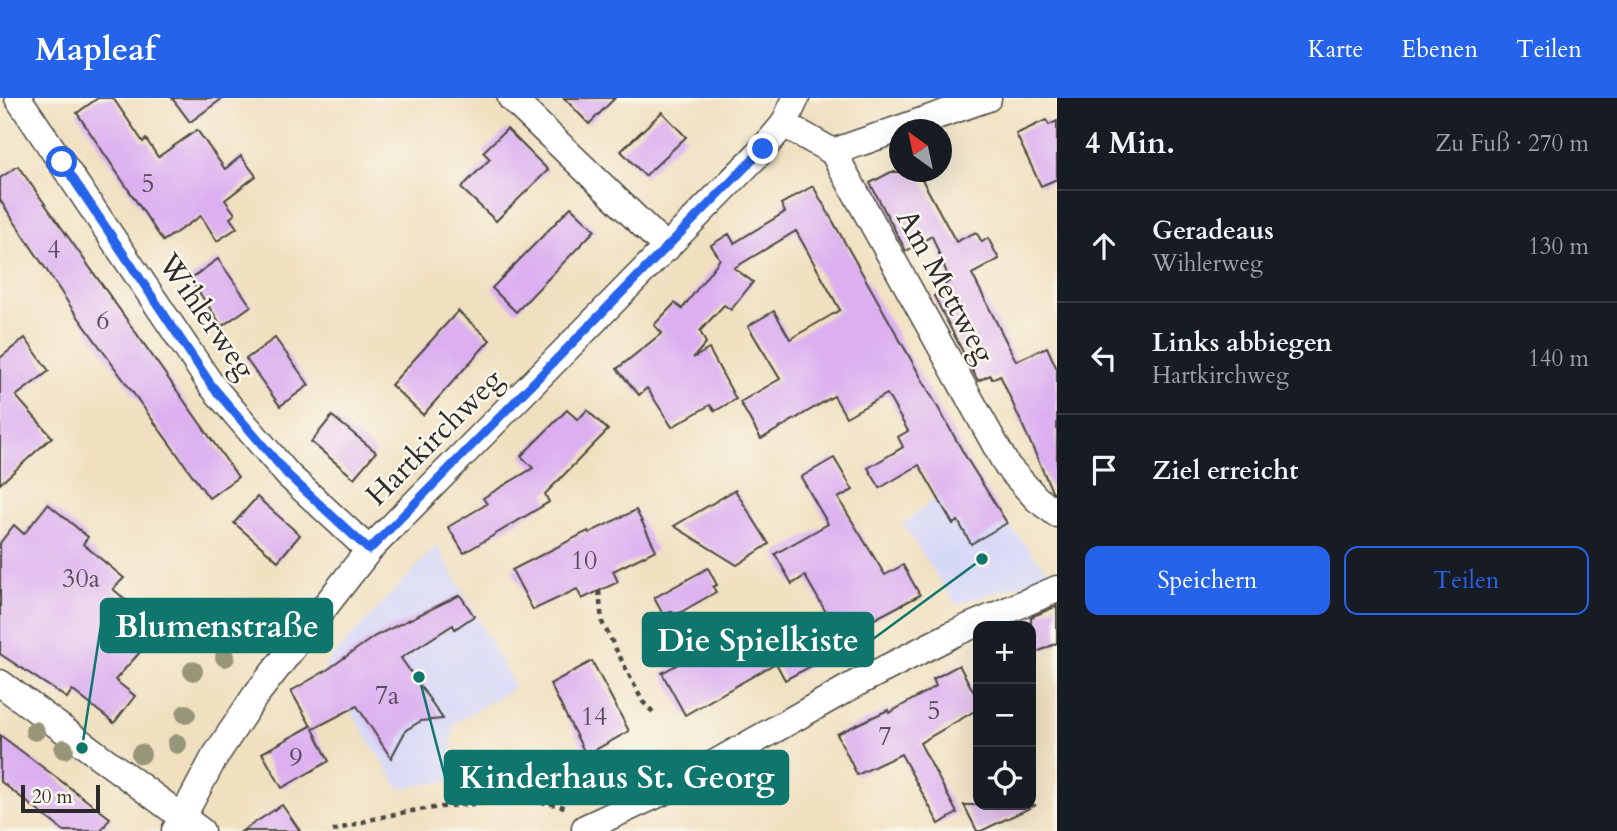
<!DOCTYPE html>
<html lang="de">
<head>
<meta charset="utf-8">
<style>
	:root { --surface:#171b24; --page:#20242c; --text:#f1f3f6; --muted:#9ea1a6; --line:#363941; --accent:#2563eb }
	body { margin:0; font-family:Cardo,serif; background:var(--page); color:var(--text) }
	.controls { position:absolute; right:21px; bottom:21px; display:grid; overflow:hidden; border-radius:14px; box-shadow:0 7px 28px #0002 }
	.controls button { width:63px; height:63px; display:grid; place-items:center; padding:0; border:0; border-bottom:2px solid var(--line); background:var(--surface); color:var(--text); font:35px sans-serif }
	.compass { position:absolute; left:889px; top:21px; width:63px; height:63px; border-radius:50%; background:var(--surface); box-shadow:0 7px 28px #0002; rotate:327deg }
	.scale { position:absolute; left:21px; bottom:18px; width:79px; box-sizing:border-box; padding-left:7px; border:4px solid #2b2b2b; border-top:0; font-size:19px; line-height:24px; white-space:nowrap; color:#2b2b2b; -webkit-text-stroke:5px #fbf7ec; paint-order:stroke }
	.stop { position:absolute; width:21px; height:21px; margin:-16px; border:5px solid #2563eb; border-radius:50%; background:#fff }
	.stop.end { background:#2563eb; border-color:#fff; box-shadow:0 2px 7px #0008 }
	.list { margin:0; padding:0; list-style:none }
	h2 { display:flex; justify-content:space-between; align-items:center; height:91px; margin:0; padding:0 28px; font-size:30px }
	h2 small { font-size:23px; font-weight:400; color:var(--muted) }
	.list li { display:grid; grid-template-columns:46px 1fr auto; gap:21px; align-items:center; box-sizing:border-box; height:112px; padding:0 28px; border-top:2px solid var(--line) }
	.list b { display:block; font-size:26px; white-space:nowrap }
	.list p { margin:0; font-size:23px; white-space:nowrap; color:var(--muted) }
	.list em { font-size:23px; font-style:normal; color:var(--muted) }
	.actions { display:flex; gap:14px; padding:21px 28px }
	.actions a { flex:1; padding:16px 0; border:2px solid var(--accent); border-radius:14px; text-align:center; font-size:24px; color:var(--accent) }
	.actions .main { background:var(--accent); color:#fff }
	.icon { flex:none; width:38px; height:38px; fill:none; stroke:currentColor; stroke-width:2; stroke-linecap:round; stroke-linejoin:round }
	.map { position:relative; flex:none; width:1057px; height:733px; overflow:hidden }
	header { display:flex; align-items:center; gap:42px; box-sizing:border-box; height:98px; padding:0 35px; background:var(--accent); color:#fff }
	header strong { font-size:33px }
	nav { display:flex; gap:38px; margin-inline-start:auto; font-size:24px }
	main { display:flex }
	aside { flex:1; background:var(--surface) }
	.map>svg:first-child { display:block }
	.built { fill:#d6d8f8 }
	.building { fill:#dcb0f0 }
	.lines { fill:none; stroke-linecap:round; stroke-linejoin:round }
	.minor-casing { stroke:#494641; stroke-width:29 }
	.path { stroke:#494641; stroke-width:4.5; stroke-dasharray:5 5; stroke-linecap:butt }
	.minor { stroke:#fff; stroke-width:26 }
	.tree { fill:#989678 }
	.route { stroke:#2563eb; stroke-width:9 }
	.labels { text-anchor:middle; stroke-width:5; stroke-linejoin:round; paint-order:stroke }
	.number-label { font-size:26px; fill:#574c5c }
	.street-label { font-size:30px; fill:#2b2b2b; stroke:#fbf7ec }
	.leader { fill:none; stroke:#0f766e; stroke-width:2.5 }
	.callout-dot { fill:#0f766e; stroke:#fbf7ec; stroke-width:2.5 }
	.callout { fill:#0f766e; stroke:#0f766e; stroke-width:2.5 }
	.callout-label { font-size:32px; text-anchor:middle; font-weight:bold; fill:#fff }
</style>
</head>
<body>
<header>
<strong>Mapleaf</strong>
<nav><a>Karte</a><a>Ebenen</a><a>Teilen</a></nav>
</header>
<main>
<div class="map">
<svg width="1057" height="733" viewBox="0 0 1057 733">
	<rect width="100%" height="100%" fill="#fbf7ec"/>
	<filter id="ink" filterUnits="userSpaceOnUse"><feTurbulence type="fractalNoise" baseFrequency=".0143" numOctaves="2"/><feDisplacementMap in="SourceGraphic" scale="14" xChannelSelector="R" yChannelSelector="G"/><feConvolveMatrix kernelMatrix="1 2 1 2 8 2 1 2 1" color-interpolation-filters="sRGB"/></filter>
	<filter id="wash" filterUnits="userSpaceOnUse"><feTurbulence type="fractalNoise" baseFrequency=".00686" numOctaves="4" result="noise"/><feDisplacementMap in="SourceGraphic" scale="28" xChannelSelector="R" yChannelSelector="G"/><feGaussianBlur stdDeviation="1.57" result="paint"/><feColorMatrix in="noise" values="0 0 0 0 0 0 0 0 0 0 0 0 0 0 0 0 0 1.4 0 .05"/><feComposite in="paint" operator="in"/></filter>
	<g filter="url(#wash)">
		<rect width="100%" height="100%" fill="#f0e0c0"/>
		<g class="built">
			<path d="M937 399 953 426 958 423 971 445 1007 425 1050 476 956 507 903 426Z"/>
			<path d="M437 447 515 589 453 626 450 683 399 690 323 569Z"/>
		</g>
		<g id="blocks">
			<g class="building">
				<path d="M98 0H113L143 44 146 41 158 59 197 32 225 71 241 58 256 78 225 102 235 116 230 120 237 130 217 143 201 118 163 143 77 15Z"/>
				<path d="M172 0H223L190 24Z"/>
				<path d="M564 0H615L589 26Z"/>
				<path d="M662 14 686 39 645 78 621 53Z"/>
				<path d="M1046 22 1049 27 1057 23V81L1041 88 1016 36Z"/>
				<path d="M507 31 548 72 496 123 461 90 490 61 483 54Z"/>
				<path d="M18 68 238 379 209 400 71 209 0 102V80Z"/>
				<path d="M891 74H918L956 144 976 134 982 144 988 140 999 161 972 176 1016 263 1047 249 1057 271V396L1052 393 1000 277 992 281 990 277 978 283 934 198 948 192 945 186 950 183 932 138 906 153 870 85Z"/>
				<path d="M813 88 967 361 1007 425 971 446 958 423 953 426 919 367 880 390 868 370 903 349 898 339 908 333 887 296 846 319 834 298 761 341 740 304 780 281 748 228 774 213 790 241 840 212 796 133 734 170 753 184 731 212 724 207 700 233 706 245 693 260 709 251 736 301 715 313 710 307 672 329 647 290 639 297 617 271 662 235 654 227 675 205 682 211 720 161 711 147 729 136 734 145 785 114 781 106Z"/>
				<path d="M571 109 595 132 516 214 492 190Z"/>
				<path d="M218 161 251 208 222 228 190 181Z"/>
				<path d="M458 213 490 242 423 317 391 287Z"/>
				<path d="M25 240 49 273 16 298 52 339 0 386V260Z"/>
				<path d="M275 240 309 287 280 308 246 261Z"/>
				<path d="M567 312 578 322 587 312 608 332 545 396 549 404 464 455 448 429 487 406 483 400 533 370 521 358Z"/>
				<path d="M332 318 376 354 354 380 311 344Z"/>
				<path d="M834 360 853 392 838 400 885 477 903 467 920 497 867 525 870 530 813 562 815 566 785 582 776 565 685 617 662 575 723 541 735 561 827 516 805 478 792 486 775 456 828 426 801 379Z"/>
				<path d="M735 392 769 446 737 467 674 428Z"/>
				<path d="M257 399 300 437 278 463 234 425Z"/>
				<path d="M48 406 88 439 83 446 124 480 113 491 160 532 115 582 135 598 114 625 72 592 67 600 0 556V445L14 427 24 436Z"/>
				<path d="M636 412 656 452 613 473 618 484 582 501 577 491 533 512 512 472 588 433 589 435Z"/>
				<path d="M708 470 717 487 713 489 716 494 674 518 672 513 664 518 654 500Z"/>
				<path d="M460 497 474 518 455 531 453 527 401 560 443 621 421 623 406 632 391 660 357 608 313 631 329 663 282 690 262 655 311 628 291 593 327 572 375 538Z"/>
				<path d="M1057 508V545L1031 557V519Z"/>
				<path d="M592 563 629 633 586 657 550 586Z"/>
				<path d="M959 567 978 602V611L920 645 957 715 939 726 901 656 857 677 837 636 888 612 889 615 936 588 933 581Z"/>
				<path d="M0 637 110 720 101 733H64L0 683Z"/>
				<path d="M282 707 300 733H242Z"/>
				<path d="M964 707H1036L981 733H977Z"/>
			</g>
		</g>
	</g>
	<g filter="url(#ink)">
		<use href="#blocks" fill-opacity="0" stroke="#494641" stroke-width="2"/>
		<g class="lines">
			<g class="minor-casing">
				<g id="minor">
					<path d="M18 0 212 288 288 377 369 452"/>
					<path d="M511 0 667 150"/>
					<path d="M784 26 833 54 1007 368 1037 401 1057 416"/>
					<path d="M833 54 988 0"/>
					<path d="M0 585 201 733"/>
					<path d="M585 730 669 691 857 585 955 535 1057 491"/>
					<path d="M175 733 214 660 255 598 369 452 763 51 784 26 796 0"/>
				</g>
			</g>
			<g class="path">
				<path d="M599 493 602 524 643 604 656 617"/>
				<path d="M333 733C352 727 371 721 391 717 419 710 550 694 568 712"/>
			</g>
			<use href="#minor" class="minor"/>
		</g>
		<g class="tree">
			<circle cx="225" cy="559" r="10"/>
			<circle cx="193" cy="573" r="10"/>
			<circle cx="186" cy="616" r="10"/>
			<circle cx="35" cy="633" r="10"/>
			<circle cx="177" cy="646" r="10"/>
			<circle cx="64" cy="651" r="10"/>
			<circle cx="141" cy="656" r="10"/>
		</g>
	</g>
	<g class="lines" filter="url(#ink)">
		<path class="route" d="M62 64 212 288 288 377 369 452 763 51"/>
	</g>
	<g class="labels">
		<g class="number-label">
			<text x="148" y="94">5</text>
			<text x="54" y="160">4</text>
			<text x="103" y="231">6</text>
			<text x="584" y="471">10</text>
			<text x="81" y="489">30a</text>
			<text x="387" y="606">7a</text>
			<text x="934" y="621">5</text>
			<text x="594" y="627">14</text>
			<text x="885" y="647">7</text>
			<text x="296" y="668">9</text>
		</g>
		<g class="street-label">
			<text transform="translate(946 188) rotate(61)" y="10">Am Mettweg</text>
			<text transform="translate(207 218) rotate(55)" y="10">Wihlerweg</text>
			<text transform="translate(434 339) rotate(-45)" y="10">Hartkirchweg</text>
		</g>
	</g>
	<path class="leader" d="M82 650L101 527M982 461L873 541M419 579L445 679"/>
	<g class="callout-dot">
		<circle cx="82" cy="650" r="7"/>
		<circle cx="982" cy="461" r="7"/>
		<circle cx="419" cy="579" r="7"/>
	</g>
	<g class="callout">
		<rect x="101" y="501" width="231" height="53" rx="7"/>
		<rect x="643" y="515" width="230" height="53" rx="7"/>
		<rect x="445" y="653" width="343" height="53" rx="7"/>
	</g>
	<g class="callout-label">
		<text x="217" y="539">Blumenstraße</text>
		<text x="758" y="553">Die Spielkiste</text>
		<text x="617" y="690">Kinderhaus St. Georg</text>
	</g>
</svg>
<div class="controls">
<button>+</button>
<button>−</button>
<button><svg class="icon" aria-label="locate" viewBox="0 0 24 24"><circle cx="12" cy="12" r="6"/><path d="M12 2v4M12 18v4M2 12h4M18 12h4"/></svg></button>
</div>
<svg class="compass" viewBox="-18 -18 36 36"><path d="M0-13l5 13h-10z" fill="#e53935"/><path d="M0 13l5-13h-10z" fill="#9ea1a6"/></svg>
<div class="scale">20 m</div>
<div class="stop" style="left:62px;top:64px"></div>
<div class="stop end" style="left:763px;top:51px"></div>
</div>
<aside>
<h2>4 Min.<small>Zu Fuß · 270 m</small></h2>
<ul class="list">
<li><svg class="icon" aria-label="ahead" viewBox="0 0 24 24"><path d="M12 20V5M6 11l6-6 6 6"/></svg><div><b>Geradeaus</b><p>Wihlerweg</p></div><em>130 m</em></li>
<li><svg class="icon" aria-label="left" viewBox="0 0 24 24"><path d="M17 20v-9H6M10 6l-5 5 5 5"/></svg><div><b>Links abbiegen</b><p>Hartkirchweg</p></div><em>140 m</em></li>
<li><svg class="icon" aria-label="arrive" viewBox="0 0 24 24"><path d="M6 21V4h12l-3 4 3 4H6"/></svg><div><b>Ziel erreicht</b></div></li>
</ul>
<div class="actions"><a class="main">Speichern</a><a>Teilen</a></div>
</aside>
</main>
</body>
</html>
